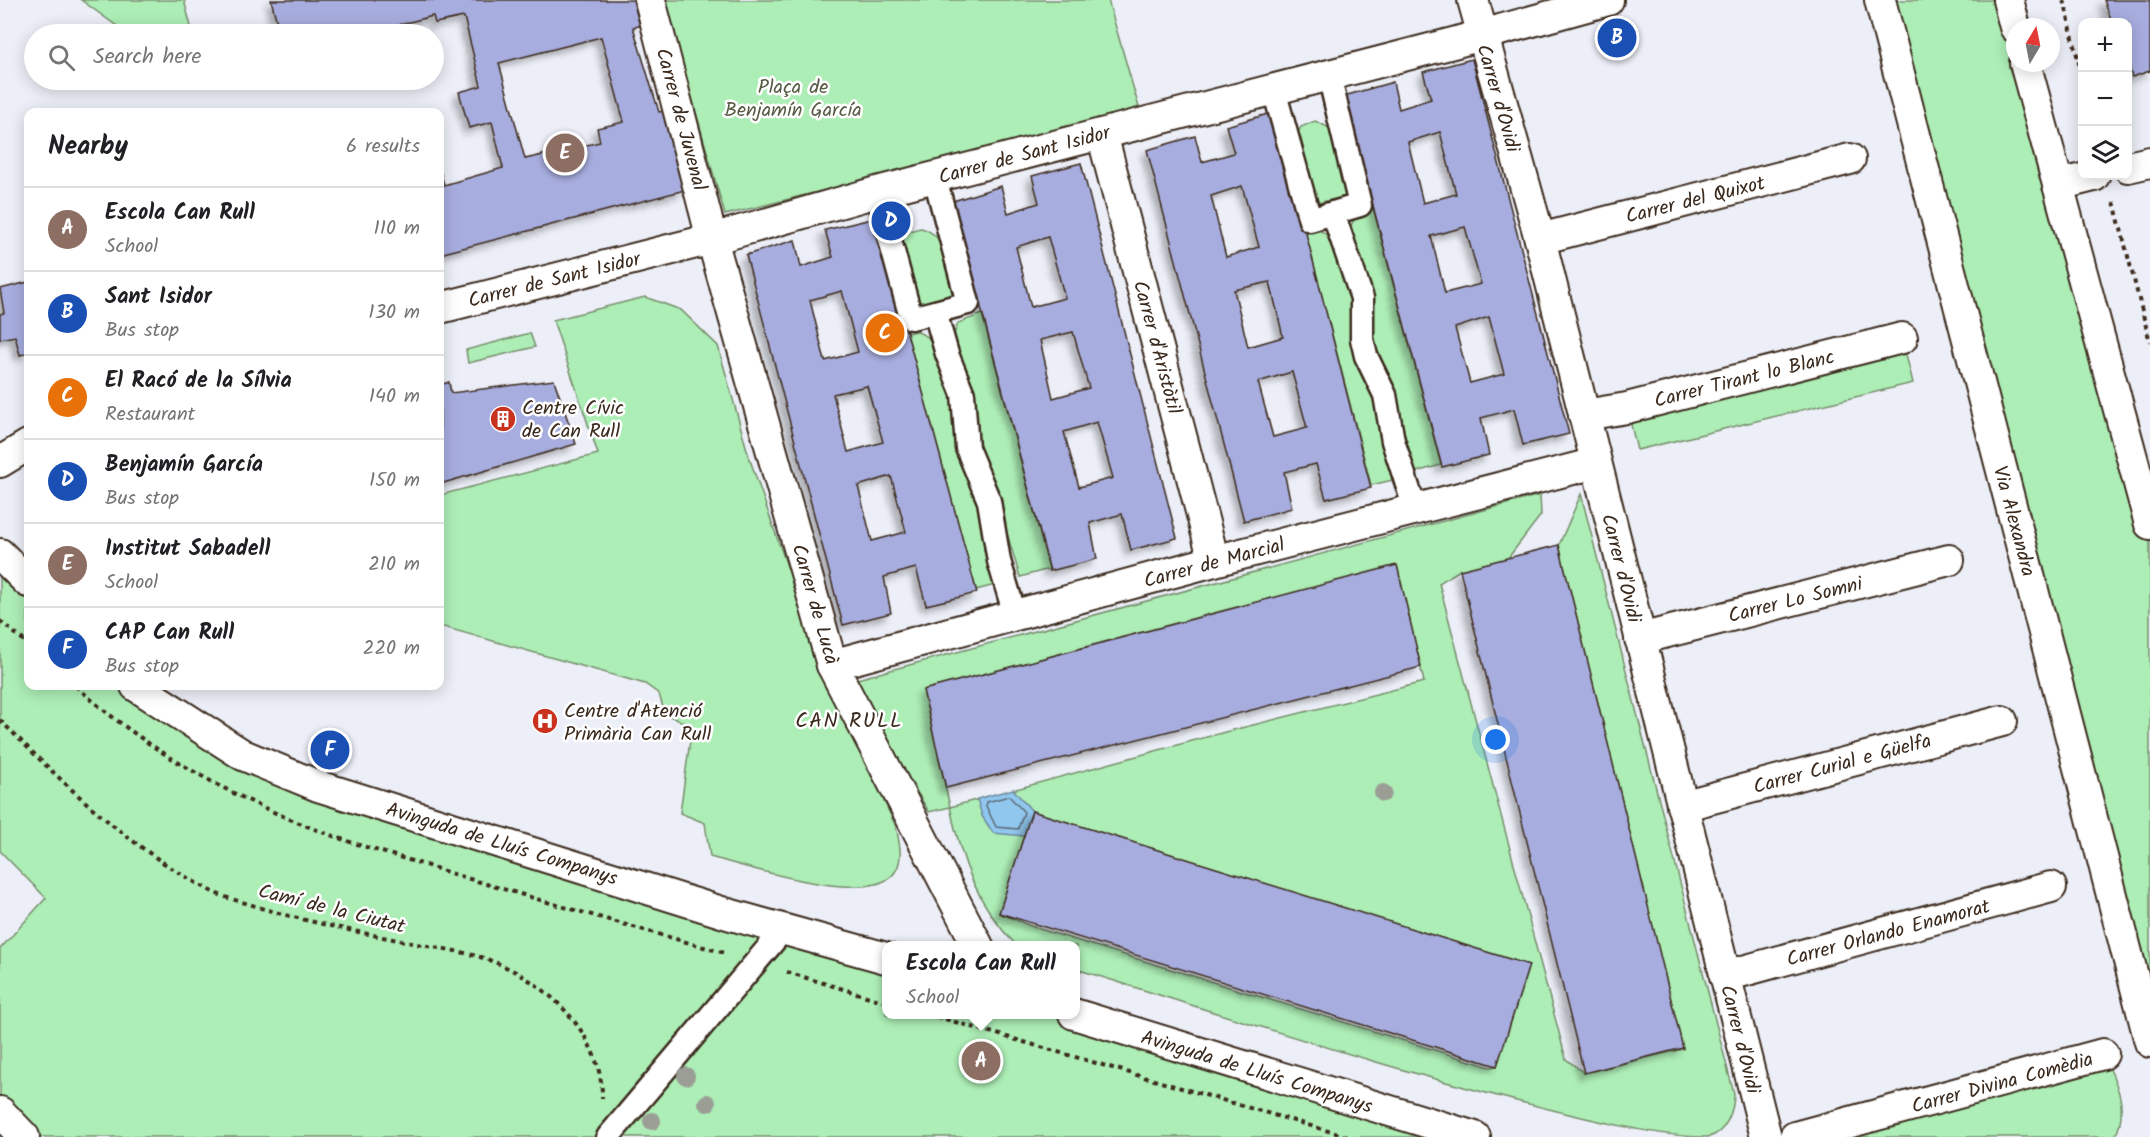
<!DOCTYPE html>
<html lang="en">
<head>
<meta charset="utf-8">
<style>
	:root { --surface:#fff; --page:#f6f6f6; --text:#202124; --muted:#757577; --line:#e0e0e0; --accent:#c8321e }
	body { margin:0; font-family:Kalam,sans-serif; background:var(--page); color:var(--text) }
	.controls { position:absolute; right:18px; top:18px; display:grid; overflow:hidden; border-radius:12px; box-shadow:0 3px 15px #0003 }
	.controls button { width:54px; height:54px; display:grid; place-items:center; padding:0; border:0; border-bottom:2px solid var(--line); background:var(--surface); color:var(--text); font:30px sans-serif }
	.compass { position:absolute; left:2006px; top:18px; width:54px; height:54px; border-radius:50%; background:var(--surface); box-shadow:0 3px 15px #0003; rotate:10deg }
	.you { position:absolute; left:1496px; top:740px; width:21px; height:21px; margin:-15px; border:4px solid #fff; border-radius:50%; background:#1a73e8; box-shadow:0 0 0 9px #1a73e833 }
	.badge { display:grid; place-items:center; width:39px; height:39px; border-radius:50%; background:var(--accent); color:#fff; font-size:20px; font-weight:700 }
	.pin { position:absolute; translate:-50% -50%; border:3px solid #fff; box-shadow:0 2px 6px #0006 }
	.popup { position:absolute; left:882px; top:941px; width:198px; height:78px; box-sizing:border-box; display:grid; place-content:center; border-radius:12px; background:var(--surface); filter:drop-shadow(0 2px 4px #0005); font-size:20px; white-space:nowrap; color:var(--muted) }
	.popup b { font-size:22px; color:var(--text) }
	.popup::after { content:''; position:absolute; left:50%; top:100%; margin-left:-12px; border:12px solid transparent; border-top-color:var(--surface) }
	.list { margin:0; padding:0; list-style:none }
	h2 { display:flex; justify-content:space-between; align-items:center; height:78px; margin:0; padding:0 24px; font-size:26px }
	h2 small { font-size:20px; font-weight:400; color:var(--muted) }
	.list li { display:grid; grid-template-columns:39px 1fr auto; gap:18px; align-items:center; box-sizing:border-box; height:84px; padding:0 24px; border-top:2px solid var(--line) }
	.list b { display:block; font-size:22px; white-space:nowrap }
	.list p { margin:0; font-size:20px; white-space:nowrap; color:var(--muted) }
	.list em { font-size:20px; font-style:normal; color:var(--muted) }
	.icon { flex:none; width:33px; height:33px; fill:none; stroke:currentColor; stroke-width:2; stroke-linecap:round; stroke-linejoin:round }
	.map { position:relative; flex:none; width:2150px; height:1137px; overflow:hidden }
	.search { position:absolute; background:var(--surface); box-shadow:0 3px 15px #0003; left:24px; top:24px; width:420px; height:66px; display:flex; align-items:center; gap:15px; box-sizing:border-box; padding:0 21px; border-radius:33px; color:var(--muted); font-size:22px }
	.panel { position:absolute; background:var(--surface); box-shadow:0 3px 15px #0003; left:24px; top:108px; width:420px; height:582px; border-radius:12px }
	.map>svg:first-child { display:block }
	.green { fill:#adeeb6; stroke:#748c6a; stroke-width:1.5; fill-rule:evenodd }
	.water { fill:#90c7ef; stroke:#6e889b; stroke-width:1.5 }
	.lines { fill:none; stroke-linecap:round; stroke-linejoin:round }
	.shore { stroke:#5d6972; stroke-width:1.5 }
	.building { fill:#a7adde; stroke:#3b2a1e; stroke-width:1.5; fill-rule:evenodd; filter:url(#shadow) }
	.pedestrian-casing { stroke:#3b2a1e; stroke-width:27 }
	.minor-casing { stroke:#3b2a1e; stroke-width:34 }
	.path { stroke:#3b2a1e; stroke-width:4; stroke-dasharray:4.5 4.5; stroke-linecap:butt }
	.pedestrian { stroke:#fff; stroke-width:22 }
	.minor { stroke:#fff; stroke-width:30 }
	.tree { fill:#9b9e95 }
	.labels { text-anchor:middle; stroke-width:5; stroke-linejoin:round; paint-order:stroke }
	.park-label { font-size:20px; fill:#585b44; stroke:#fff }
	.street-label { font-size:20px; fill:#3b2a1e; stroke:#fff }
	.poi-label { font-size:20px; fill:#3b2a1e; stroke:#fff; text-anchor:start }
	.neighbourhood-label { font-size:21px; letter-spacing:1.5px; fill:#3b2a1e; stroke:#fff }
</style>
</head>
<body>
<div class="map">
<svg width="2150" height="1137" viewBox="0 0 2150 1137">
	<defs>
		<filter id="shadow"><feDropShadow dx="-5.5" dy="5.5" stdDeviation="3" flood-color="#0004"/></filter>
	</defs>
	<rect width="100%" height="100%" fill="#edeff8"/>
	<filter id="ink" filterUnits="userSpaceOnUse"><feTurbulence type="fractalNoise" baseFrequency=".0167" numOctaves="2"/><feDisplacementMap in="SourceGraphic" scale="12" xChannelSelector="R" yChannelSelector="G"/><feConvolveMatrix kernelMatrix="1 2 1 2 8 2 1 2 1" color-interpolation-filters="sRGB"/></filter>
	<g filter="url(#ink)">
		<g class="green">
			<path d="M81 0H184L193 34H128Z"/>
			<path d="M664 0H1108L1140 111 725 215Z"/>
			<path d="M1880 0H2008L2015 27V63L2150 524V1040Z"/>
			<path d="M1315 121 1332 129 1351 195 1310 205 1295 137 1301 127Z"/>
			<path d="M1373 208 1441 465 1416 472 1394 398 1380 368 1348 233 1354 219Z"/>
			<path d="M1314 227 1326 234 1351 294 1382 424V445L1393 480 1371 485 1305 230Z"/>
			<path d="M921 228C950 236 951 274 958 299L915 311 899 247C904 235 908 230 921 228Z"/>
			<path d="M645 297 681 310 718 346 749 457 822 667 896 827C899 841 904 859 895 872 872 908 745 866 710 857L705 823 680 813 692 726 665 714 659 694 645 684 440 626V495L598 454 553 320Z"/>
			<path d="M982 314 1049 569 1020 577 998 503 980 456 953 337 958 323Z"/>
			<path d="M916 331 928 337 949 382 967 467 985 526 984 551 995 585 976 590 907 333Z"/>
			<path d="M530 333 535 347 468 363 466 350Z"/>
			<path d="M1902 338 1913 383 1637 450 1627 408Z"/>
			<path d="M1581 494 1734 1094C1734 1110 1726 1134 1708 1137 1665 1137 1615 1125 1573 1115 1405 1075 1241 1020 1076 969V946L1016 945C978 907 961 860 950 807L929 812 850 681 1540 495 1541 515 1508 558 1460 570 1439 583 1566 1059 1584 1073 1683 1049 1559 545ZM1397 566 1424 682 1225 732 950 807 923 690ZM1032 811 1529 965 1497 1066 1490 1067 1033 927 999 913Z"/>
			<path d="M0 554 28 582V686H136L243 755 886 958V1014L1074 1015 1475 1137H24L0 1112V949L46 898 0 851Z"/>
			<path d="M2109 1067C2120 1090 2127 1112 2115 1137H1843Z"/>
		</g>
		<path class="water" d="M1013 789 1032 811 1024 836 993 833 982 816 977 799Z"/>
		<g class="lines">
			<path class="shore" d="M1009 796 1024 812 1018 829 996 827 986 806 987 802Z"/>
		</g>
		<g class="building">
			<path d="M271 0H633L640 26 633 27 659 112 664 111 685 190 440 254V170L444 185 503 168 492 122 469 128 459 92 481 86 464 17 435 23 433 16 371 32V34H280ZM601 37 624 122 597 128 600 142 525 159 499 63Z"/>
			<path d="M2104 0H2150V71L2132 77 2128 62V22H2112Z"/>
			<path d="M1472 59 1569 434 1523 445 1514 409 1481 418 1489 455 1442 467 1344 96 1393 82 1399 109 1431 99 1423 72ZM1440 132 1456 194 1423 203 1408 142ZM1465 227 1481 284 1445 293 1431 236ZM1489 317 1504 374 1470 383 1455 328Z"/>
			<path d="M1275 112 1371 488 1326 499 1316 464 1284 472 1292 508 1244 521 1147 150 1195 136 1202 162 1234 153 1226 126ZM1242 186 1259 247 1226 257 1211 196ZM1270 282 1283 337 1248 347 1234 290ZM1292 372 1307 428 1273 437 1258 382Z"/>
			<path d="M1081 163 1177 538 1131 550 1122 514 1090 523 1097 559 1050 571 953 201 1001 186 1008 213 1039 203 1032 176ZM1048 237 1065 298 1031 307 1016 247ZM1073 332 1089 388 1053 398 1040 340ZM1097 422 1113 478 1079 487 1064 432Z"/>
			<path d="M876 218 977 593 926 605 916 568 884 577 891 613 843 625 746 255 795 240 801 267 833 257 825 230ZM842 291 858 352 825 361 810 300ZM867 386 883 442 848 452 833 394ZM891 476 906 532 872 541 858 486Z"/>
			<path d="M28 282V353L20 355 15 336 0 339V314L4 313 0 289Z"/>
			<path d="M554 380 576 444 440 484V385L449 382 451 393Z"/>
			<path d="M1559 545 1683 1048 1584 1073 1460 570Z"/>
			<path d="M1397 565 1421 667 946 788 923 690Z"/>
			<path d="M1032 811 1529 965 1497 1066 999 913Z"/>
		</g>
		<g class="lines">
			<g class="pedestrian-casing">
				<g id="pedestrian">
					<path d="M1329 75 1360 205 1333 213"/>
					<path d="M1274 90 1310 220 1333 213 1362 298V339L1366 356 1385 395 1393 441 1415 509"/>
					<path d="M877 192 911 318 935 312 947 354 963 394 967 448 989 501 999 561 1015 615"/>
					<path d="M935 312 968 303 935 178"/>
					<path d="M608 1137 784 929"/>
				</g>
			</g>
			<g class="minor-casing">
				<g id="minor">
					<path d="M650 0 712 239 832 665 978 946"/>
					<path d="M1473 0 1540 239 1766 1137"/>
					<path d="M1880 0 2150 1042"/>
					<path d="M2008 0 2015 27"/>
					<path d="M2025 63 2150 524"/>
					<path d="M1102 134 1214 561"/>
					<path d="M2128 167 2150 162"/>
					<path d="M2058 185 2094 176"/>
					<path d="M1540 239 1850 159"/>
					<path d="M440 308 712 239 877 192 1453 43 1608 0"/>
					<path d="M1584 415 1627 408 1902 338"/>
					<path d="M0 462 28 445"/>
					<path d="M0 554 28 582"/>
					<path d="M1640 639 1949 560"/>
					<path d="M832 665 1214 561 1596 463"/>
					<path d="M136 686 243 755 318 786 728 914 886 958"/>
					<path d="M1682 806 2002 721"/>
					<path d="M1725 976 2051 887"/>
					<path d="M1074 1014 1475 1137"/>
					<path d="M0 1112 24 1137"/>
					<path d="M1795 1137 2103 1054"/>
				</g>
			</g>
			<g class="path">
				<path d="M2064 0 2082 76"/>
				<path d="M2114 202 2150 342"/>
				<path d="M0 621 28 644"/>
				<path d="M76 686C149 753 240 802 333 836 372 850 411 860 450 873 542 901 633 927 725 953"/>
				<path d="M0 720C65 785 132 851 215 893 228 899 244 902 258 907 310 923 364 933 417 944 438 948 460 951 480 957 540 975 603 1031 602 1098"/>
				<path d="M787 972 886 1002"/>
				<path d="M928 1014 1349 1137"/>
			</g>
			<use href="#pedestrian" class="pedestrian"/>
			<use href="#minor" class="minor"/>
		</g>
		<g class="tree">
			<circle cx="1383" cy="793" r="9"/>
			<circle cx="686" cy="1076" r="9"/>
			<circle cx="707" cy="1103" r="9"/>
			<circle cx="652" cy="1121" r="9"/>
		</g>
	</g>
	<defs>
		<g id="building-disc" transform="scale(1.35)"><circle r="9.5" fill="#c8321e" stroke="#fff"/><path d="M-4-6H4V6H1V3H-1V6H-4ZM-2.5-4.3h1.7v1.8h-1.7ZM.8-4.3h1.7v1.8H.8ZM-2.5-1h1.7V.8h-1.7ZM.8-1h1.7V.8H.8Z" fill="#fff"/></g>
		<g id="hospital-disc" transform="scale(1.35)"><circle r="9.5" fill="#c8321e" stroke="#fff"/><path d="M-5-5h3v3.5h4V-5h3V5h-3V1.5h-4V5h-3Z" fill="#fff"/></g>
	</defs>
	<g fill-rule="evenodd">
		<use href="#building-disc" x="503" y="419"/>
		<use href="#hospital-disc" x="545" y="721"/>
	</g>
	<g class="labels">
		<g class="park-label">
			<text x="793" y="93">Plaça de<tspan x="793" dy="23">Benjamín García</tspan></text>
		</g>
		<g class="street-label">
			<text transform="translate(1499 98) rotate(74)" y="7">Carrer d'Ovidi</text>
			<text transform="translate(682 119) rotate(75)" y="7">Carrer de Juvenal</text>
			<text transform="translate(1024 154) rotate(-15)" y="7">Carrer de Sant Isidor</text>
			<text transform="translate(1695 199) rotate(-14)" y="7">Carrer del Quixot</text>
			<text transform="translate(554 279) rotate(-14)" y="7">Carrer de Sant Isidor</text>
			<text transform="translate(1158 347) rotate(75)" y="7">Carrer d'Aristòtil</text>
			<text transform="translate(1744 378) rotate(-14)" y="7">Carrer Tirant lo Blanc</text>
			<text transform="translate(2015 521) rotate(75)" y="7">Via Alexandra</text>
			<text transform="translate(1214 562) rotate(-15)" y="7">Carrer de Marcial</text>
			<text transform="translate(1622 568) rotate(76)" y="7">Carrer d'Ovidi</text>
			<text transform="translate(1795 599) rotate(-14)" y="7">Carrer Lo Somni</text>
			<text transform="translate(816 604) rotate(74)" y="7">Carrer de Lucà</text>
			<text transform="translate(1842 763) rotate(-15)" y="7">Carrer Curial e Güelfa</text>
			<text transform="translate(502 843) rotate(17)" y="7">Avinguda de Lluís Companys</text>
			<text transform="translate(332 908) rotate(14)" y="7">Camí de la Ciutat</text>
			<text transform="translate(1888 932) rotate(-15)" y="7">Carrer Orlando Enamorat</text>
			<text transform="translate(1741 1039) rotate(76)" y="7">Carrer d'Ovidi</text>
			<text transform="translate(1257 1071) rotate(17)" y="7">Avinguda de Lluís Companys</text>
			<text transform="translate(2002 1082) rotate(-15)" y="7">Carrer Divina Comèdia</text>
		</g>
		<g class="poi-label">
			<text x="522" y="414">Centre Cívic<tspan x="522" dy="23">de Can Rull</tspan></text>
			<text x="564" y="717">Centre d'Atenció<tspan x="564" dy="23">Primària Can Rull</tspan></text>
		</g>
		<g class="neighbourhood-label">
			<text x="849" y="727">CAN RULL</text>
		</g>
	</g>
</svg>
<div class="controls">
<button>+</button>
<button>−</button>
<button><svg class="icon" aria-label="layers" viewBox="0 0 24 24"><path d="M12 4l9 5-9 5-9-5zM3 14l9 5 9-5"/></svg></button>
</div>
<svg class="compass" viewBox="-18 -18 36 36"><path d="M0-13l5 13h-10z" fill="#e53935"/><path d="M0 13l5-13h-10z" fill="#757577"/></svg>
<div class="you"></div>
<div class="pin badge" style="left:981px;top:1061px;background:#8d6e63">A</div>
<div class="popup"><b>Escola Can Rull</b>School</div>
<div class="pin badge" style="left:1617px;top:38px;background:#1a4fb4">B</div>
<div class="pin badge" style="left:885px;top:333px;background:#e8710a">C</div>
<div class="pin badge" style="left:891px;top:221px;background:#1a4fb4">D</div>
<div class="pin badge" style="left:565px;top:153px;background:#8d6e63">E</div>
<div class="pin badge" style="left:330px;top:750px;background:#1a4fb4">F</div>
<div class="search"><svg class="icon" aria-label="search" viewBox="0 0 24 24"><circle cx="10" cy="10" r="6"/><path d="M15 15l6 6"/></svg>Search here</div>
<section class="panel">
<h2>Nearby<small>6 results</small></h2>
<ul class="list">
<li><span class="badge" style="background:#8d6e63">A</span><div><b>Escola Can Rull</b><p>School</p></div><em>110 m</em></li>
<li><span class="badge" style="background:#1a4fb4">B</span><div><b>Sant Isidor</b><p>Bus stop</p></div><em>130 m</em></li>
<li><span class="badge" style="background:#e8710a">C</span><div><b>El Racó de la Sílvia</b><p>Restaurant</p></div><em>140 m</em></li>
<li><span class="badge" style="background:#1a4fb4">D</span><div><b>Benjamín García</b><p>Bus stop</p></div><em>150 m</em></li>
<li><span class="badge" style="background:#8d6e63">E</span><div><b>Institut Sabadell</b><p>School</p></div><em>210 m</em></li>
<li><span class="badge" style="background:#1a4fb4">F</span><div><b>CAP Can Rull</b><p>Bus stop</p></div><em>220 m</em></li>
</ul>
</section>
</div>
</body>
</html>
